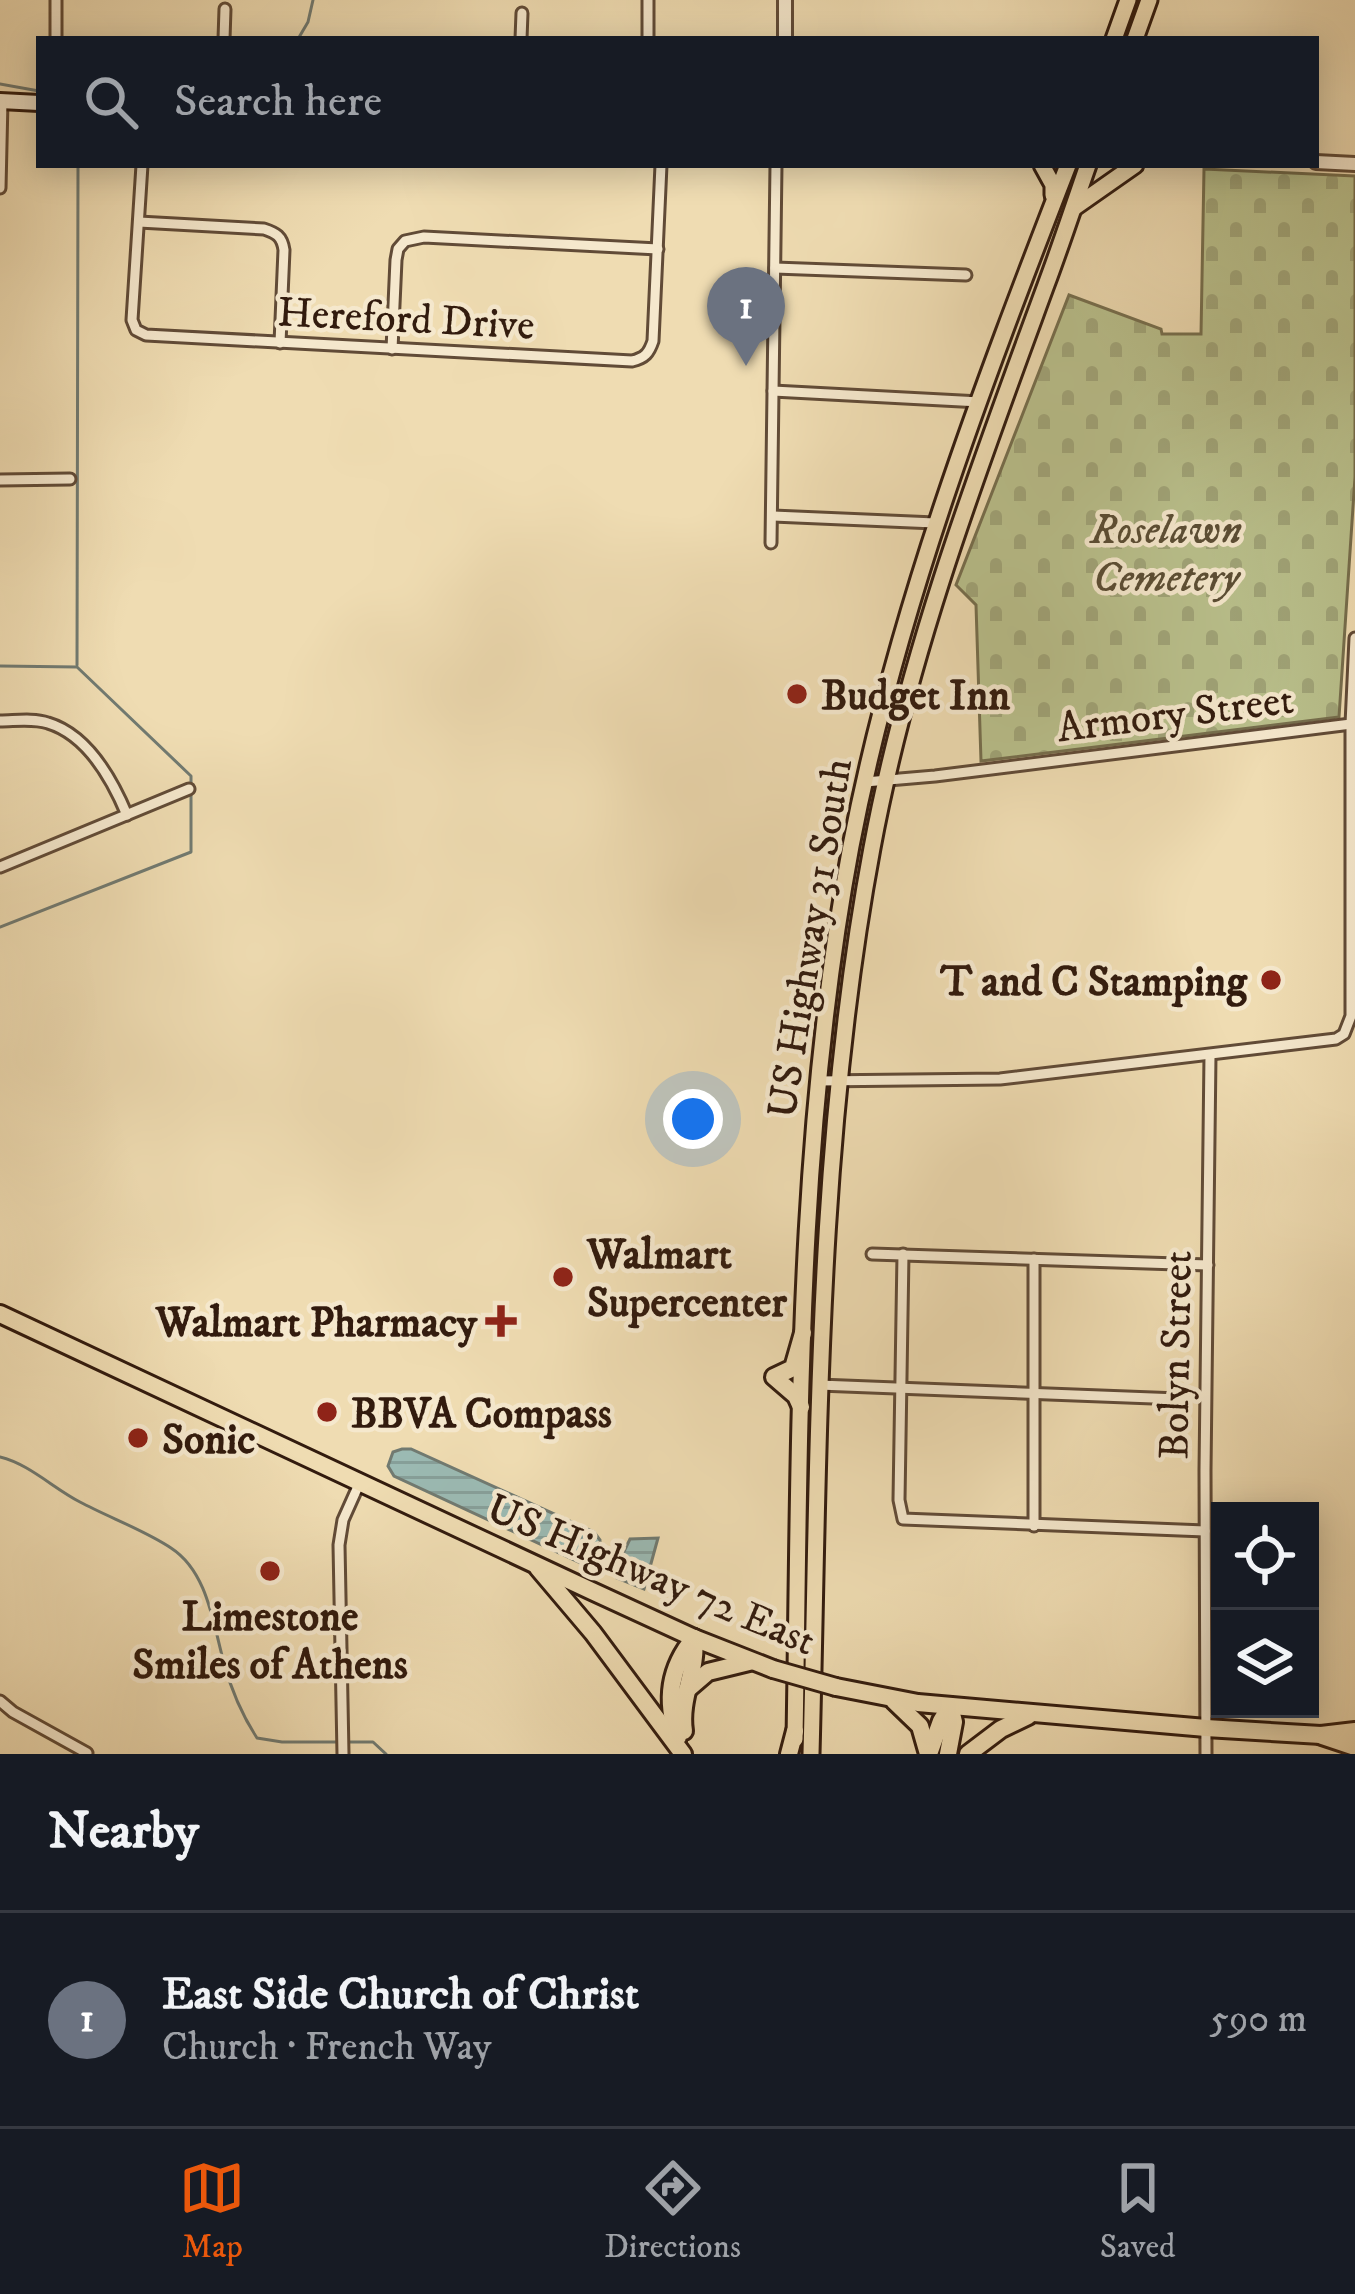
<!DOCTYPE html>
<html lang="en">
<head>
<meta charset="utf-8">
<style>
	:root { --surface:#171b24; --page:#242831; --text:#f1f3f6; --muted:#9ea1a6; --line:#363941; --accent:#ea580c }
	body { margin:0; font-family:"IM FELL DW Pica",serif; background:var(--page); color:var(--text) }
	.controls { position:absolute; right:36px; bottom:36px; display:grid; overflow:hidden; border-radius:0px; box-shadow:0 6px 30px #0003 }
	.controls button { width:108px; height:108px; display:grid; place-items:center; padding:0; border:0; border-bottom:3px solid var(--line); background:var(--surface); color:var(--text); font:60px sans-serif }
	.you { position:absolute; left:693px; top:1119px; width:42px; height:42px; margin:-30px; border:9px solid #fff; border-radius:50%; background:#1a73e8; box-shadow:0 0 0 18px #1a73e833 }
	.badge { display:grid; place-items:center; width:78px; height:78px; border-radius:50%; background:var(--accent); color:#fff; font-size:39px; font-weight:700 }
	.pin { position:absolute; translate:-50% -99px; filter:drop-shadow(0 3px 6px #0008) }
	.pin::after { content:''; position:absolute; top:63px; width:42px; height:36px; background:inherit; clip-path:polygon(0 0,100% 0,50% 100%) }
	.list { margin:0; padding:0; list-style:none }
	h2 { display:flex; justify-content:space-between; align-items:center; height:156px; margin:0; padding:0 48px; font-size:51px }
	h2 small { font-size:39px; font-weight:400; color:var(--muted) }
	.list li { display:grid; grid-template-columns:78px 1fr auto; gap:36px; align-items:center; box-sizing:border-box; height:216px; padding:0 48px; border-top:3px solid var(--line) }
	.list b { display:block; font-size:45px; white-space:nowrap }
	.list p { margin:0; font-size:39px; white-space:nowrap; color:var(--muted) }
	.list em { font-size:39px; font-style:normal; color:var(--muted) }
	.icon { flex:none; width:66px; height:66px; fill:none; stroke:currentColor; stroke-width:2; stroke-linecap:round; stroke-linejoin:round }
	.map { position:relative; flex:none; width:1355px; height:1754px; overflow:hidden }
	.search { position:absolute; background:var(--surface); box-shadow:0 6px 30px #0003; left:36px; right:36px; top:36px; height:132px; display:flex; align-items:center; gap:30px; box-sizing:border-box; padding:0 42px; border-radius:0px; color:var(--muted); font-size:45px }
	.sheet { height:372px; background:var(--surface) }
	nav { display:flex; justify-content:space-around; align-items:center; box-sizing:border-box; height:168px; border-top:3px solid var(--line); background:var(--surface); font-size:33px; color:var(--muted) }
	nav a { display:grid; justify-items:center; gap:6px }
	nav .on { color:var(--accent) }
	.map>svg:first-child { display:block }
	.cemetery { fill:url(#cemetery-stones); stroke:#766e4d; stroke-width:3 }
	.water { fill:url(#water-rules); stroke:#717a71; stroke-width:3 }
	.lines { fill:none; stroke-linecap:round; stroke-linejoin:round }
	.stream { stroke:#717a71; stroke-width:3 }
	.minor-casing { stroke:#614b37; stroke-width:15 }
	.tertiary-casing { stroke:#614b37; stroke-width:18 }
	.secondary-casing { stroke:#321b0e; stroke-width:20 }
	.primary-casing { stroke:#321b0e; stroke-width:21 }
	.trunk-casing { stroke:#321b0e; stroke-width:22 }
	.minor { stroke:#f5e8cd; stroke-width:9 }
	.tertiary { stroke:#f5e8cd; stroke-width:12 }
	.secondary { stroke:#f5e8cd; stroke-width:14 }
	.primary { stroke:#efdcb2; stroke-width:15 }
	.trunk { stroke:#efdcb2; stroke-width:16 }
	.trunk-bridge-casing { stroke:#321b0e; stroke-width:22; stroke-linecap:butt }
	.trunk-bridge { stroke:#efdcb2; stroke-width:16 }
	.poi-dot { fill:#8f2418; stroke:#f5e8cd; stroke-width:4.5 }
	.labels { text-anchor:middle; stroke-width:9; stroke-linejoin:round; paint-order:stroke }
	.street-label { font-size:42px; fill:#321b0e; stroke:#f5e8cd }
	.park-label { font-size:42px; font-style:italic; fill:#5a4d34; stroke:#f5e8cd }
	.poi-label { font-size:42px; font-weight:bold; fill:#321b0e; stroke:#f5e8cd; text-anchor:start }
</style>
</head>
<body>
<div class="map">
<svg width="1355" height="1754" viewBox="0 0 1355 1754">
	<defs>
		<pattern id="cemetery-stones" width="16" height="16" patternUnits="userSpaceOnUse" patternTransform="scale(3)"><rect width="16" height="16" fill="#b9c08c"/><path d="M2 7V4a2 2 0 0 1 4 0v3zM10 15v-3a2 2 0 0 1 4 0v3z" fill="#a0a478"/></pattern>
		<pattern id="water-rules" width="6" height="5" patternUnits="userSpaceOnUse" patternTransform="scale(3)"><rect width="6" height="5" fill="#9bbab3"/><path d="M0 2.5h6" fill="none" stroke="#869f99"/></pattern>
	</defs>
	<rect width="100%" height="100%" fill="#efdcb2"/>
	<filter id="stains"><feTurbulence type="fractalNoise" baseFrequency=".00167" numOctaves="4"/><feColorMatrix values="0 0 0 0 .2 0 0 0 0 .09 0 0 0 0 .02 0 0 0 .5 -.17"/></filter>
	<radialGradient id="worn" r=".72"><stop offset=".6" stop-color="#630" stop-opacity="0"/><stop offset="1" stop-color="#630" stop-opacity=".3"/></radialGradient>
	<path class="cemetery" d="M1204 169 1355 176V477L1339 717 981 761 976 605 956 585 1069 295 1161 329 1162 334H1201Z"/>
	<g class="water">
		<path d="M402 1449H411L594 1532 600 1540 599 1557 585 1565 394 1476 388 1466 393 1452Z"/>
		<path d="M658 1538 644 1589 617 1578V1566L630 1539Z"/>
	</g>
	<g class="lines">
		<g class="stream">
			<path d="M298 39 308 22 313 0"/>
			<path d="M0 84 39 91"/>
			<path d="M77 665 78 165"/>
			<path d="M0 666 77 667 191 776V785"/>
			<path d="M0 927 191 852V795"/>
			<path d="M0 1457C29 1464 53 1488 80 1502 108 1517 146 1531 171 1548 208 1572 213 1624 224 1663 231 1689 242 1715 257 1738L282 1742H373L386 1754"/>
		</g>
		<g class="minor-casing">
			<g id="minor">
				<path d="M56 39V0"/>
				<path d="M224 39 225 9"/>
				<path d="M521 39 522 13"/>
				<path d="M648 39V0"/>
				<path d="M142 165 132 320 136 330 146 335 632 361C645 358 649 353 653 341L661 165"/>
				<path d="M0 188 2 101"/>
				<path d="M139 222 264 229C276 233 282 236 284 250L280 343"/>
				<path d="M775 268 966 275"/>
				<path d="M392 349 396 260 398 249 405 241 424 237 658 249"/>
				<path d="M773 391 980 402"/>
				<path d="M0 480 70 479"/>
				<path d="M773 516 935 523"/>
				<path d="M771 543 776 165"/>
				<path d="M0 721C15 721 33 718 48 723 88 735 112 779 127 815"/>
				<path d="M865 782 935 776 1351 724"/>
				<path d="M0 867 189 789"/>
				<path d="M817 1081 1000 1079 1336 1039 1344 1034 1351 1016V724L1355 638"/>
				<path d="M872 1254 1208 1265"/>
				<path d="M903 1254 899 1500 903 1519 1205 1531"/>
				<path d="M819 1385 1179 1399"/>
				<path d="M1034 1526V1259"/>
				<path d="M0 1701 13 1712 87 1753"/>
				<path d="M343 1754 339 1545 343 1520 360 1482"/>
				<path d="M1206 1754 1205 1470 1210 1055"/>
			</g>
		</g>
		<g class="tertiary-casing">
			<g id="tertiary">
				<path d="M785 39V0"/>
				<path d="M1316 162 1355 164"/>
			</g>
		</g>
		<g class="secondary-casing">
			<path id="secondary" d="M0 101 39 103"/>
		</g>
		<g class="primary-casing">
			<g id="primary">
				<path d="M1114 39 1128 0"/>
				<path d="M1135 39 1149 0"/>
				<path d="M1042 165 1053 185V195"/>
				<path d="M1075 207 1135 165"/>
				<path d="M795 1739C800 1441 796 1140 851 846 896 611 982 387 1068 165"/>
				<path d="M811 1754C819 1452 816 1147 872 848 908 654 978 470 1046 285 1061 245 1074 205 1088 165"/>
			</g>
		</g>
		<g class="trunk-casing">
			<g id="trunk">
				<path d="M0 1314 594 1592 694 1638 773 1669"/>
				<path d="M801 1407 796 1396 774 1377 793 1368 803 1333"/>
				<path d="M538 1568 593 1633 683 1754"/>
				<path d="M836 1687 918 1703 1206 1728 1321 1735 1355 1731"/>
				<path d="M687 1690 708 1672 749 1662"/>
				<path d="M894 1701 920 1726 928 1754"/>
				<path d="M684 1731C679 1698 698 1670 694 1638"/>
				<path d="M1322 1736 1355 1747"/>
				<path d="M678 1737C665 1701 669 1668 694 1638"/>
				<path d="M789 1754 795 1731"/>
				<path d="M929 1754 941 1721 950 1706"/>
				<path d="M948 1754 954 1722 950 1706"/>
				<path d="M968 1754 1001 1729 1028 1716"/>
			</g>
		</g>
		<use href="#minor" class="minor"/>
		<use href="#tertiary" class="tertiary"/>
		<use href="#secondary" class="secondary"/>
		<use href="#primary" class="primary"/>
		<use href="#trunk" class="trunk"/>
		<g class="trunk-bridge-casing">
			<path id="trunk-bridge" d="M773 1669 836 1687"/>
		</g>
		<use href="#trunk-bridge" class="trunk-bridge"/>
	</g>
	<g class="poi-dot">
		<circle cx="797" cy="694" r="12"/>
		<circle cx="1271" cy="980" r="12"/>
		<circle cx="563" cy="1277" r="12"/>
		<path d="M495 1303h12v12h12v12h-12v12h-12v-12h-12v-12h12z"/>
		<circle cx="327" cy="1412" r="12"/>
		<circle cx="138" cy="1438" r="12"/>
		<circle cx="270" cy="1571" r="12"/>
	</g>
	<g class="labels">
		<g class="street-label">
			<text transform="translate(406 317) rotate(3)" y="15">Hereford Drive</text>
			<text transform="translate(1175 712) rotate(-7)" y="15">Armory Street</text>
			<text transform="translate(808 938) rotate(-81)" y="15">US Highway 31 South</text>
			<text transform="translate(1174 1355) rotate(-89)" y="15">Bolyn Street</text>
			<text transform="translate(652 1573) rotate(23)" y="15">US Highway 72 East</text>
		</g>
		<g class="park-label">
			<text x="1166" y="543">Roselawn<tspan x="1166" dy="48">Cemetery</tspan></text>
		</g>
		<g class="poi-label">
			<text x="821" y="709">Budget Inn</text>
			<text x="1247" y="995" text-anchor="end">T and C Stamping</text>
			<text x="587" y="1268">Walmart<tspan x="587" dy="48">Supercenter</tspan></text>
			<text x="477" y="1336" text-anchor="end">Walmart Pharmacy</text>
			<text x="351" y="1427">BBVA Compass</text>
			<text x="162" y="1453">Sonic</text>
			<text x="270" y="1630" text-anchor="middle">Limestone<tspan x="270" dy="48">Smiles of Athens</tspan></text>
		</g>
	</g>
	<rect width="100%" height="100%" filter="url(#stains)"/>
	<rect width="100%" height="100%" fill="url(#worn)"/>
</svg>
<div class="controls">
<button><svg class="icon" aria-label="locate" viewBox="0 0 24 24"><circle cx="12" cy="12" r="6"/><path d="M12 2v4M12 18v4M2 12h4M18 12h4"/></svg></button>
<button><svg class="icon" aria-label="layers" viewBox="0 0 24 24"><path d="M12 4l9 5-9 5-9-5zM3 14l9 5 9-5"/></svg></button>
</div>
<div class="you"></div>
<div class="pin badge" style="left:746px;top:366px;background:#6b7280">1</div>
<div class="search"><svg class="icon" aria-label="search" viewBox="0 0 24 24"><circle cx="10" cy="10" r="6"/><path d="M15 15l6 6"/></svg>Search here</div>
</div>
<section class="sheet">
<h2>Nearby<small></small></h2>
<ul class="list">
<li><span class="badge" style="background:#6b7280">1</span><div><b>East Side Church of Christ</b><p>Church · French Way</p></div><em>590 m</em></li>
</ul>
</section>
<nav>
<a class="on"><svg class="icon" aria-label="map" viewBox="0 0 24 24"><path d="M3 6l6-2 6 2 6-2v14l-6 2-6-2-6 2zM9 4v14M15 6v14"/></svg>Map</a>
<a><svg class="icon" aria-label="directions" viewBox="0 0 24 24"><path d="M12 3l9 9-9 9-9-9zM9 14v-3h6M13 9l2 2-2 2"/></svg>Directions</a>
<a><svg class="icon" aria-label="saved" viewBox="0 0 24 24"><path d="M7 4h10v16l-5-4-5 4z"/></svg>Saved</a>
</nav>
</body>
</html>
